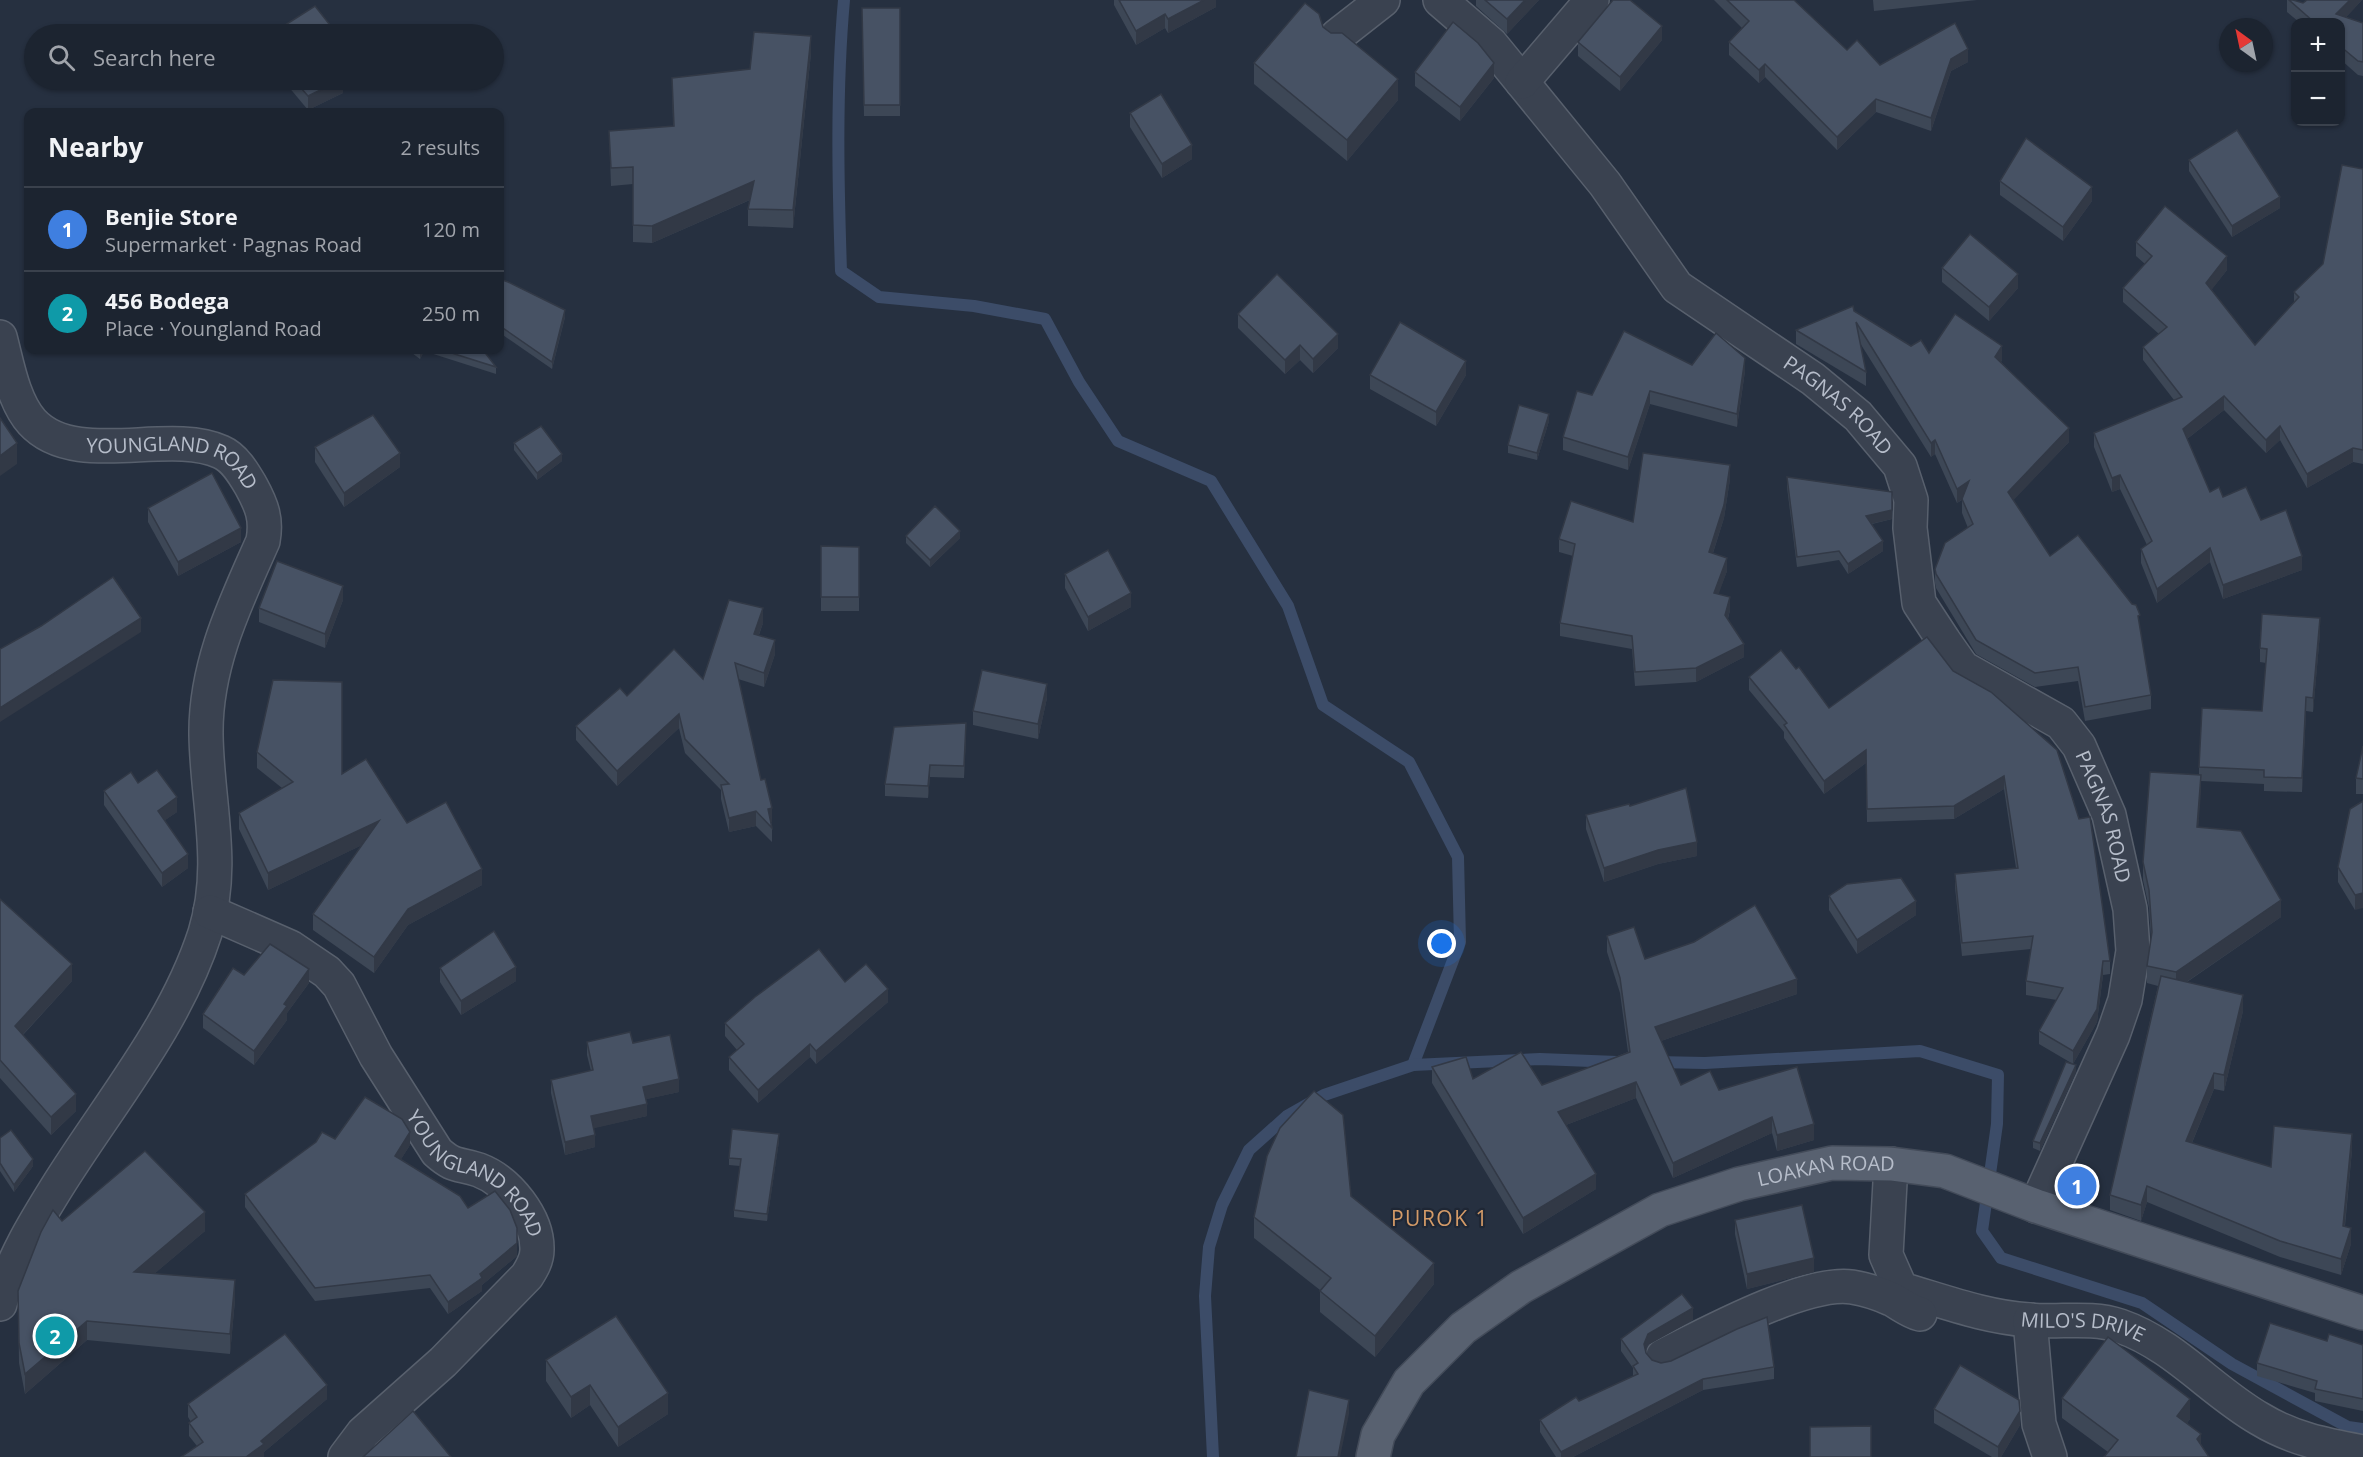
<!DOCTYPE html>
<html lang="en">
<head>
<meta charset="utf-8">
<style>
	:root { --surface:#1c2430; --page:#252c38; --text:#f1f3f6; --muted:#a0a4ab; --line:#3a414c; --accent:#b45309 }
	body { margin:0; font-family:"Open Sans",sans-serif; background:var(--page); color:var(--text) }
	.controls { position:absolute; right:18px; top:18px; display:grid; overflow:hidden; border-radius:12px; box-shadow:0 2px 4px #0004 }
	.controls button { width:54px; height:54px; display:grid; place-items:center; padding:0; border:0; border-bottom:2px solid var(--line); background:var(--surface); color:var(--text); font:30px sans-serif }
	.compass { position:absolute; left:2219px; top:18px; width:54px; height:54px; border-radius:50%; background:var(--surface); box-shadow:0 2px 4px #0004; rotate:327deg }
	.you { position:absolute; left:1442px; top:944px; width:21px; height:21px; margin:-15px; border:4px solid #fff; border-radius:50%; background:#1a73e8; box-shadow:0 0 0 9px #1a73e833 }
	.badge { display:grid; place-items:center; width:39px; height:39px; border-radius:50%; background:var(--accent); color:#fff; font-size:20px; font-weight:700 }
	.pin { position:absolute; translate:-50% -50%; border:3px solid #fff; box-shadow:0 2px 6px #0006 }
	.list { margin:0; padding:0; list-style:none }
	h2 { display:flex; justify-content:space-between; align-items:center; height:78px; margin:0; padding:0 24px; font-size:26px }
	h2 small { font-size:20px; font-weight:400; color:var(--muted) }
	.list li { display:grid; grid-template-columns:39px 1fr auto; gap:18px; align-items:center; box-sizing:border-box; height:84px; padding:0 24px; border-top:2px solid var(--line) }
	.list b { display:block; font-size:22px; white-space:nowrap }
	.list p { margin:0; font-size:20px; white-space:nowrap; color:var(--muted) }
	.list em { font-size:20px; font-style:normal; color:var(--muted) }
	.icon { flex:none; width:33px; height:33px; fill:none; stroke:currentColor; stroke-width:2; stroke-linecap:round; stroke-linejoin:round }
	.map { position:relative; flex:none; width:2363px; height:1457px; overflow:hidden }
	.search { position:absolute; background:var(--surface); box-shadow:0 2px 4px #0004; left:24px; top:24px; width:480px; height:66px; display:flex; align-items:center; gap:15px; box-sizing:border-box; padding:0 21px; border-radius:33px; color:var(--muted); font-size:22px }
	.panel { position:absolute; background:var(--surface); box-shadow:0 2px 4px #0004; left:24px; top:108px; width:480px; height:246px; border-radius:12px }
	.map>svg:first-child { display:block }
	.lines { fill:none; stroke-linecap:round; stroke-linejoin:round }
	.stream { stroke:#3c4c68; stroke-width:12 }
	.minor-casing { stroke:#58606d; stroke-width:36 }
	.major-casing { stroke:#434b59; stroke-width:36 }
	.minor { stroke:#3a4250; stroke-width:33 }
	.major { stroke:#586170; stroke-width:33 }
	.wall { fill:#3d4756 }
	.shaded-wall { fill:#323946 }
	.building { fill:#475264; stroke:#323946; stroke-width:1.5 }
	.labels { text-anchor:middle; stroke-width:4.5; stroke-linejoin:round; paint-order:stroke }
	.street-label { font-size:20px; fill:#b6bdca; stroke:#1f2735 }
	.neighbourhood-label { font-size:21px; letter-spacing:1.5px; fill:#d49b68; stroke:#1f2735 }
</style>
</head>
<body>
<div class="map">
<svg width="2363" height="1457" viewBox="0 0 2363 1457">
	<rect width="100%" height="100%" fill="#263040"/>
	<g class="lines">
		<g class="stream">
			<path d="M844 0C836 90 838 181 841 271L879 297 974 306 1045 319 1079 382 1118 441 1211 481 1288 606 1323 705 1409 762 1458 857 1460 942 1413 1065"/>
			<path d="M1656 1062 1705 1063 1920 1051 1998 1075 1997 1124 1982 1231 2001 1258 2142 1303 2232 1364 2348 1427 2363 1429"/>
			<path d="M1213 1457 1205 1296 1209 1247 1222 1205 1249 1150 1287 1116 1324 1095 1413 1065 1540 1059 1617 1062"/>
		</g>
		<g class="minor-casing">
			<g id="minor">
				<path id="s1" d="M1440 0 1491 44 1605 184 1677 287 1813 379 1858 416 1900 466 1911 500 1910 528 1919 603 1944 641 1963 668 2061 723 2079 746 2109 815 2130 909 2133 951 2125 1000 2113 1035 2036 1206"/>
				<path d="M1337 36 1383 0"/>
				<path d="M1522 82 1592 0"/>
				<path id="s2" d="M0 337C7 363 13 401 32 422 75 469 168 428 221 452 235 458 244 474 251 486 262 506 267 519 263 541 235 604 205 665 206 735 207 803 226 865 205 933 175 1026 108 1105 57 1187 34 1224 11 1261 0 1304"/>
				<path id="s3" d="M210 912 290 947 327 972 339 985 376 1056 437 1152C455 1168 458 1163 479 1170 508 1181 538 1218 537 1250 537 1260 532 1268 527 1276L443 1362 363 1433 345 1457"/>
				<path id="s4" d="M1891 1164 1886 1255 1901 1289C1943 1301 1985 1317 2029 1320 2060 1323 2090 1316 2120 1326 2175 1345 2211 1391 2260 1419 2293 1439 2325 1445 2363 1452"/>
				<path d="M2030 1320 2039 1424 2050 1457"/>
				<path d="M1663 1356C1705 1335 1806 1280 1852 1287 1864 1289 1880 1294 1891 1299 1901 1304 1909 1311 1920 1314"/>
			</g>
		</g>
		<g class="major-casing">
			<g id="major">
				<path id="s5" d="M1373 1457 1378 1435 1409 1382 1463 1328 1521 1287 1660 1210 1739 1184 1832 1163 1891 1164 1945 1171 2036 1206 2363 1313"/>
			</g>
		</g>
		<use href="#minor" class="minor"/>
		<use href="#major" class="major"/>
	</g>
	<g class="wall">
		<path d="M1114 0H1216V7L1168 33 1165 28 1136 45 1114 5Z"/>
		<path d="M1476 0H1539L1507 34 1476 6Z"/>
		<path d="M1714 0H1794L1847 50 1880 65 1968 62 1951 71 1931 131 1876 112 1837 150 1765 77 1759 83 1729 55V42L1742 28Z"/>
		<path d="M1873 0H1977L1874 11Z"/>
		<path d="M2287 0H2293L2303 3 2307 0H2362L2346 17 2363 23V76L2358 75 2340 59V22H2299L2287 12Z"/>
		<path d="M862 8H900V116H864Z"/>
		<path d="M1323 27 1398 100 1347 161 1254 84V63Z"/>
		<path d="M1662 40 1620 91 1578 56V42Z"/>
		<path d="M811 53 793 228 748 226V209L750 200 652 243 633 242V184L611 186 609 131 673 126 672 78 750 69Z"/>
		<path d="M1415 72 1494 78 1460 121 1415 86Z"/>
		<path d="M283 80H343V93L308 110Z"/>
		<path d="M1130 113 1192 159 1162 178 1130 127Z"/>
		<path d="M2189 160 2280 208 2232 237 2189 171Z"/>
		<path d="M2363 169V464L2353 462 2307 488 2280 440 2266 453 2224 410 2187 439 2210 492 2223 497 2261 520 2302 570 2223 599 2210 562 2157 603 2141 563V549L2147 545 2120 489 2112 492 2094 447V433L2174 400 2143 360V347L2159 334 2123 302V288L2145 264 2136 256V242L2227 270 2211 290 2255 345 2294 302V292L2323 264Z"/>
		<path d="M2000 181 2092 201 2063 241 2000 195Z"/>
		<path d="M1942 268 2018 288 1989 321 1942 282Z"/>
		<path d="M500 279 565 317 552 369 500 333Z"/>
		<path d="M1854 311 1911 346 1929 353 2002 360 2001 362 2069 442 2013 500 2050 556 2140 629 2151 695V709L2085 721 2078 681 2035 687 1976 654 1936 588 1935 583V569L1968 528 1962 513V500L1957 503 1935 454 1931 457 1860 343 1866 372V386L1796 344V330Z"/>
		<path d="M1238 314 1338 348 1313 373 1300 360 1285 374 1238 328Z"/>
		<path d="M408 350H483L496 367V374L424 351 420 359Z"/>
		<path d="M1692 365 1745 371 1737 427 1650 404 1628 470 1563 450V437L1592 395Z"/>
		<path d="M1370 375H1466L1436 426 1370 389Z"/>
		<path d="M1549 421 1537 460 1508 453V445Z"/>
		<path d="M514 443 562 461 537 480 514 450Z"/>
		<path d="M315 447 400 467 344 507 315 462Z"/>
		<path d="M1787 477 1892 519 1872 524 1883 551 1848 574 1839 560 1797 567 1787 487Z"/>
		<path d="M1730 479 1724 518 1713 553 1727 571 1718 594 1730 610 1728 619 1744 657 1696 682 1635 686 1632 649 1560 636V623L1573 556 1559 552V539L1633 522Z"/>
		<path d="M148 508 241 542 178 576 148 522Z"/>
		<path d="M906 536 960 538 930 567 906 543Z"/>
		<path d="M821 546 859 547V611H821Z"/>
		<path d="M1065 574 1131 607 1088 631 1065 588Z"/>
		<path d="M343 600 325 648 259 622V608Z"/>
		<path d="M763 623 759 635 775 654 764 687 738 679 761 780 772 822H771L772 828V842L756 826 729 832 721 799V790L685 753 679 728 617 786 576 740V726L627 696 703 679Z"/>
		<path d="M2320 633 2313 712 2306 711 2302 792 2264 791V784L2201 781 2198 827 2281 917 2187 982 2243 1011 2224 1091 2214 1089 2192 1143 2271 1167 2352 1150 2345 1226 2351 1244 2341 1275 2280 1257 2147 1202 2141 1221 2110 1210V1195L2158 986 2147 983V966L2151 938 2149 908 2143 880V862L2199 775V767L2262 711 2266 663 2260 662V648Z"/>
		<path d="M1927 637 2110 961V974L2103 975 2097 1022 2073 1064 2039 1044V1031L2057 1000 2026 995V981L2031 949 1962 956 1955 887V874L2016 868 2004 789 1954 819 1867 822 1866 763 1824 794 1784 738V732L1749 690V677L1829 708Z"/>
		<path d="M1047 698 1038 739 973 725V711Z"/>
		<path d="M966 735 964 778 930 777 928 798 885 796V784Z"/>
		<path d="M2363 746V794H2356V778Z"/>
		<path d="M257 752 342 774 407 823 482 885 408 925 374 973 313 930V914L362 845 268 890 239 829V813L282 788 257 768Z"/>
		<path d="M138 783 177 812 165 820 188 868 162 887 104 805V791Z"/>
		<path d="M2363 801 2355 910 2338 882V867Z"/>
		<path d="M1630 806 1697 856 1658 864 1604 882 1586 829V815Z"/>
		<path d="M1829 896 1916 915 1857 954 1829 910Z"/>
		<path d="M0 899 72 981 23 1035 76 1111 51 1135 0 1078Z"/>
		<path d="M1607 936 1645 959 1797 994 1661 1041 1681 1085 1719 1090 1814 1140 1777 1151 1772 1133 1673 1178 1636 1098 1566 1125 1596 1189 1523 1234 1432 1083V1067L1473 1079 1542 1085 1628 1052 1620 993 1607 952Z"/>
		<path d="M440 968 516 981 461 1015 440 982Z"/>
		<path d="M244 975 309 983 287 1013V1020L254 1065 203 1028V1014Z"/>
		<path d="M845 982 888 1002 816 1064 810 1057 758 1103 729 1070V1057L737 1050 725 1036V1023Z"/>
		<path d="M587 1042 633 1043 679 1092 646 1099 647 1116 593 1128 595 1147 565 1155 551 1093V1080L591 1071 587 1055Z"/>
		<path d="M2076 1072 2040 1151 2033 1148V1141Z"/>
		<path d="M0 1138 33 1166 14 1192 0 1171Z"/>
		<path d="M779 1141 767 1221 734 1217V1210L740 1166 729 1165V1158Z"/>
		<path d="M410 1145 401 1159 468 1208 517 1241V1256L482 1285V1291L448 1314 430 1288 315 1301 245 1207V1194Z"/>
		<path d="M1351 1196 1434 1284 1375 1357 1320 1312V1290L1254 1238V1217Z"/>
		<path d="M1735 1220 1814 1272 1747 1289 1735 1234Z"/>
		<path d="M62 1221 205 1231 155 1273 235 1300 230 1354 87 1340 25 1394 19 1363 18 1291Z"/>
		<path d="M1693 1320 1648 1345 1646 1353 1652 1360 1661 1363 1774 1367V1379L1703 1390 1573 1457H1556L1540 1432V1420L1579 1401 1633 1376V1368L1621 1351V1339Z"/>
		<path d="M2327 1341 2363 1345V1411L2315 1401V1393L2257 1376V1363Z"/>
		<path d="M546 1360 668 1414 618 1447 590 1405 571 1418 546 1381Z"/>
		<path d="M2062 1398 2190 1419 2187 1423 2201 1445 2108 1452 2062 1418Z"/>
		<path d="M327 1399 264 1452V1457L197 1446 189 1436V1423L191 1422 188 1417V1404Z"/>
		<path d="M1934 1409 2020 1425 2001 1457H1992L1934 1423Z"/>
	</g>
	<g class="shaded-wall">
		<path d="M1204 0H1216V7L1168 33V19Z"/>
		<path d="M1525 0H1539L1507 34V19Z"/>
		<path d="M2350 0H2362L2340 24 2336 14Z"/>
		<path d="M1165 14V28L1136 45V31Z"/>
		<path d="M1662 26V40L1620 91V77Z"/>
		<path d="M811 36V53L793 228V210Z"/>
		<path d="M1968 49V62L1951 71 1931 131V118L1951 59Z"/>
		<path d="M1494 63V78L1460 121V107Z"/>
		<path d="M1765 64V77L1759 83V70Z"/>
		<path d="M1398 79V100L1347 161V140Z"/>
		<path d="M341 80H343V93L308 110V96Z"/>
		<path d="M1876 99V112L1837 150V137Z"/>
		<path d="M1192 145V159L1162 178V164Z"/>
		<path d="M754 181V198L652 243V226Z"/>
		<path d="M2092 187V201L2063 241V227Z"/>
		<path d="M2280 197V208L2232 237V226Z"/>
		<path d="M2227 256V270L2206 297V283Z"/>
		<path d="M2018 274V288L1989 321V307Z"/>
		<path d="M565 310V317L552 369V362Z"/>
		<path d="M1338 334V348L1313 373V359Z"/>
		<path d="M1300 345V360L1285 374V360Z"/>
		<path d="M2002 346V360L1995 371V357Z"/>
		<path d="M422 350H424V351L420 359V352Z"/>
		<path d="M1745 358V371L1737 427V414Z"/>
		<path d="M1466 361V375L1436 426V412Z"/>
		<path d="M1650 391V404L1628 470V457Z"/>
		<path d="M2224 396V410L2183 442V429Z"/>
		<path d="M1549 414V421L1537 460V453Z"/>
		<path d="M2280 426V440L2266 453V440Z"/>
		<path d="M2069 428V442L2008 506V492Z"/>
		<path d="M1935 440V454L1931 457V443Z"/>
		<path d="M17 443V464L0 476V456Z"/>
		<path d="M2353 448V462L2307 488V474Z"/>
		<path d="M400 453V467L344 507V493Z"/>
		<path d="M562 454V461L537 480V473Z"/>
		<path d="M1730 465V479L1724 518 1709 565V552Z"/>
		<path d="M2120 475V489L2112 492V478Z"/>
		<path d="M1969 481V495L1957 503V489Z"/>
		<path d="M1892 492V519L1866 525V516Z"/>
		<path d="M241 528V542L178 576V562Z"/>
		<path d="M960 531V538L930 567V560Z"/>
		<path d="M1883 541V551L1848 574V564Z"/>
		<path d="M2210 548V562L2157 603V589Z"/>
		<path d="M2302 556V570L2223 599V585Z"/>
		<path d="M1727 558V571L1714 607V593Z"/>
		<path d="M343 586V600L325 648V634Z"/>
		<path d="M1131 593V607L1088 631V617Z"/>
		<path d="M1730 597V610L1725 628V615Z"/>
		<path d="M763 608V623L754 648V634Z"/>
		<path d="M141 618V632L0 722V708Z"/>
		<path d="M2320 618V633L2313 712V698Z"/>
		<path d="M775 640V654L764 687V673Z"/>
		<path d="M1744 644V657L1696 682V668Z"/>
		<path d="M1047 684V698L1038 739V724Z"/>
		<path d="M2306 697V711L2302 792V778Z"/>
		<path d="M679 714V728L617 786V771Z"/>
		<path d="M966 723V735L964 778V766Z"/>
		<path d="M1866 750V763L1824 794V781Z"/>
		<path d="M930 765V777L928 798V786Z"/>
		<path d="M2201 775V792L2197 845V827Z"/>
		<path d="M2004 776V789L1954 819V806Z"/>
		<path d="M177 797V812L158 825V811Z"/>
		<path d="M772 808V822L768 823V809Z"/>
		<path d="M756 811V826L729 832V818Z"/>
		<path d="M379 821V837L268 890V873Z"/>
		<path d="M1697 842V856L1658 864 1604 882V868L1658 850Z"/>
		<path d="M188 854V868L162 887V873Z"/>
		<path d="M482 869V885L408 925 374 973V957L408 909Z"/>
		<path d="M2363 893V908L2355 910V895Z"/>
		<path d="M2281 900V917L2176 989V972Z"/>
		<path d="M1916 901V915L1857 954V940Z"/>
		<path d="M2103 961V975L2097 1022 2073 1064V1051Z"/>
		<path d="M72 964V981L15 1043V1026Z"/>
		<path d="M516 967V981L461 1015V1001Z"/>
		<path d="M309 969V983L287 1013V1020L254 1065V1051L284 1004Z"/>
		<path d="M1797 979V994L1655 1043V1027Z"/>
		<path d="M888 989V1002L816 1064V1051Z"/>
		<path d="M2243 995V1011L2224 1091V1075Z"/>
		<path d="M810 1044V1057L758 1103V1090Z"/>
		<path d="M2076 1065V1072L2040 1151V1143Z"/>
		<path d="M2214 1073V1089L2186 1157V1141Z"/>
		<path d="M679 1079V1092L643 1100V1087Z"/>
		<path d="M1636 1082V1098L1558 1128V1112Z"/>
		<path d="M76 1094V1111L51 1135V1117Z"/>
		<path d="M647 1104V1116L591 1129V1116Z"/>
		<path d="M1772 1117V1133L1673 1178V1163Z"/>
		<path d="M1814 1124V1140L1777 1151V1135Z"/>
		<path d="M410 1132V1145L395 1169V1156Z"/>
		<path d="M779 1134V1141L767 1221V1214Z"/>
		<path d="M2352 1134V1150L2343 1242V1226Z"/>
		<path d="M595 1135V1147L565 1155V1142Z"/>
		<path d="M33 1159V1166L14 1192V1185Z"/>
		<path d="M1596 1174V1189L1523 1234V1218Z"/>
		<path d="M2147 1186V1202L2141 1221V1205Z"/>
		<path d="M205 1212V1231L134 1291V1272Z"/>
		<path d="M517 1228V1256L482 1285V1291L448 1314V1302L480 1274Z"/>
		<path d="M2351 1228V1244L2341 1275V1259Z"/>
		<path d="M1814 1258V1272L1747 1289V1274Z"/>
		<path d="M1434 1263V1284L1375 1357V1336Z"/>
		<path d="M235 1280V1300L230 1354V1334Z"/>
		<path d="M1693 1308V1320L1648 1345 1644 1356V1344L1648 1334Z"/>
		<path d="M87 1321V1340L25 1394V1374Z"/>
		<path d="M1703 1379V1390L1573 1457H1561V1452Z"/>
		<path d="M327 1385V1399L264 1452V1457H246L261 1441Z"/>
		<path d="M590 1385V1405L571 1418V1397Z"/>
		<path d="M668 1393V1414L618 1447V1427Z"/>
		<path d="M2190 1399V1419L2177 1436V1416Z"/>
		<path d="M1349 1400V1414L1340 1457H1338Z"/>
		<path d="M2020 1411V1425L2001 1457H1998V1447Z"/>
		<path d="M2201 1434V1454L2197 1439Z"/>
	</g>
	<g class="building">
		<path d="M1119 0H1204L1168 19 1165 14 1136 31Z"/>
		<path d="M1485 0H1525L1507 19Z"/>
		<path d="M1613 0H1630L1662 26 1620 77 1578 42Z"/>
		<path d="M1727 0H1794L1847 50 1857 40 1880 65 1955 23 1968 49 1951 59 1931 118 1876 99 1837 137 1765 64 1759 70 1729 42 1749 21Z"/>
		<path d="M2289 0H2293L2303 3 2307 0H2350L2336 14 2363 23V62L2358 61 2340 46V22H2314Z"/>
		<path d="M1305 3 1319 14 1323 27 1331 33H1342L1398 79 1347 140 1254 63Z"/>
		<path d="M315 6 337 34H271Z"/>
		<path d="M862 8H900V105H864Z"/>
		<path d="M1453 22 1478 43 1494 63 1460 107 1415 72Z"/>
		<path d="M754 32 811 36 793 210 748 209 754 181 652 226 633 225V167L611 168 609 131 674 126 672 78 750 69Z"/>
		<path d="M294 80H341L308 96Z"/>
		<path d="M1161 94 1192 145 1162 164 1130 113Z"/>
		<path d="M2237 130 2280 197 2232 226 2189 160Z"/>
		<path d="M2026 138 2092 187 2063 227 2000 181Z"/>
		<path d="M2342 165 2363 169V450L2353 448 2307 474 2280 426 2266 440 2224 396 2183 429 2210 492 2219 487 2223 497 2246 487 2261 520 2286 510 2302 556 2223 585 2210 548 2157 589 2141 549 2152 541 2120 475 2112 478 2094 433 2182 397 2143 347 2167 327 2123 288 2152 256 2136 242 2165 206 2227 256 2206 283 2255 345 2299 297 2294 292 2323 264Z"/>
		<path d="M1970 234 2018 274 1989 307 1942 268Z"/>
		<path d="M1277 274 1338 334 1313 359 1300 345 1285 360 1238 314Z"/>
		<path d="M500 279 508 282 565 310 552 362 500 326Z"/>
		<path d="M1853 306 1854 311 1911 346 1921 340 1929 353 1955 314 2002 346 1995 357 2069 428 2008 492 2050 556 2078 535 2132 604 2136 605 2140 615 2138 616 2151 695 2085 707 2078 667 2035 673 1976 640 1936 574 1935 569 1945 543 1973 524 1962 499 1969 481 1957 489 1935 440 1931 443 1856 322 1866 372 1796 330Z"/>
		<path d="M1400 322 1466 361 1436 412 1370 375Z"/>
		<path d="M1624 331 1692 365 1716 333 1745 358 1737 414 1650 391 1628 457 1563 437 1577 391 1592 395Z"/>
		<path d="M442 350H483L496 367Z"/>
		<path d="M1519 405 1549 414 1537 453 1508 445Z"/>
		<path d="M373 415 400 453 344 493 315 447Z"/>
		<path d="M0 418 17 443 0 456Z"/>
		<path d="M541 426 562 454 537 473 514 443Z"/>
		<path d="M1643 453 1730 465 1724 505 1709 552 1727 558 1714 593 1730 597 1725 615 1744 644 1696 668 1635 672 1632 636 1560 623 1575 544 1559 539 1571 501 1633 522Z"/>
		<path d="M212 473 241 528 178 562 148 508Z"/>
		<path d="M1787 477 1892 492V510L1866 516 1883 541 1848 564 1839 551 1797 557Z"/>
		<path d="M935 506 960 531 930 560 906 536Z"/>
		<path d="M821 546 859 547V597H821Z"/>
		<path d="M1108 550 1131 593 1088 617 1065 574Z"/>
		<path d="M277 561 343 586 325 634 259 608Z"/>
		<path d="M113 577 141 618 0 708V649L41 626Z"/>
		<path d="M729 600 763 608 754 634 775 640 764 673 735 663 761 780 765 779 772 808 768 809 772 828 756 811 729 818 721 785 729 784 685 739 679 714 617 771 576 726 620 688 627 696 674 649 703 679Z"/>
		<path d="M2262 614 2320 618 2313 698 2306 697 2302 778 2264 777V770L2199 767 2202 708 2262 711 2267 649 2260 648Z"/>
		<path d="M1927 637 1953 671 1991 692 2057 750 2079 819 2090 817 2110 961H2103L2097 1009 2073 1051 2039 1031 2063 988 2026 981 2033 936 1962 943 1955 874 2018 868 2004 776 1954 806 1867 809 1866 750 1824 781 1784 725 1787 723 1749 677 1781 650 1796 669 1799 667 1829 708Z"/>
		<path d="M982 670 1047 684 1038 724 973 711Z"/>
		<path d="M273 680 342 682V774L366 759 407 823 446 802 482 869 408 909 374 957 313 914 379 821 268 873 239 813 293 782 257 752Z"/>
		<path d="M966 723 964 766 930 765 928 786 885 784 894 727Z"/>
		<path d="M2363 746V779L2356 778Z"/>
		<path d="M157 770 177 797 158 811 188 854 162 873 104 791 131 772 138 783Z"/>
		<path d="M2150 772 2201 775 2197 827 2241 831 2281 900 2176 972 2147 966 2152 932 2149 890 2143 862Z"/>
		<path d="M1686 788 1697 842 1658 850 1604 868 1586 815 1629 804 1630 806Z"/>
		<path d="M2363 801V893L2355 895 2338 867 2350 809Z"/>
		<path d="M1901 878 1916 901 1857 940 1829 896 1847 884Z"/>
		<path d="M0 899 72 964 15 1026 76 1094 51 1117 0 1060Z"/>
		<path d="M1755 905 1797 979 1655 1027 1681 1085 1710 1071 1719 1090 1797 1067 1814 1124 1777 1135 1772 1117 1673 1163 1636 1082 1558 1112 1596 1174 1523 1218 1432 1067 1466 1057 1473 1079 1521 1052 1542 1085 1630 1052 1620 978 1607 936 1634 927 1645 959 1694 942Z"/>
		<path d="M494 931 516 967 461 1001 440 968Z"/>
		<path d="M270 944 309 969 284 1004 287 1006 254 1051 203 1014 233 968 244 975Z"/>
		<path d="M819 949 845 982 866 964 888 989 816 1051 810 1044 758 1090 729 1057 744 1044 725 1023 755 997Z"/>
		<path d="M2161 976 2243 995 2224 1075 2214 1073 2186 1141 2271 1167 2274 1126 2352 1134 2343 1226 2351 1228 2341 1259 2280 1241 2147 1186 2141 1205 2110 1195Z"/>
		<path d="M630 1032 633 1043 670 1035 679 1079 643 1087 647 1104 591 1116 595 1135 565 1142 551 1080 593 1070 587 1042Z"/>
		<path d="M2066 1062 2076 1065 2040 1143 2033 1141Z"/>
		<path d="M1314 1091 1343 1115 1351 1196 1434 1263 1375 1336 1320 1291 1331 1278 1254 1217 1267 1156 1280 1128Z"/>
		<path d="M365 1097 402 1119 410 1132 395 1156 460 1196 468 1208 495 1191 510 1210 517 1228V1243L480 1274 482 1278 448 1302 430 1275 315 1288 245 1194 316 1142 322 1132 335 1139Z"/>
		<path d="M732 1129 779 1134 767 1214 734 1210 741 1159 729 1158Z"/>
		<path d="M11 1130 33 1159 14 1185 0 1163V1138Z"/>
		<path d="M145 1151 205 1212 134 1272 235 1280 230 1334 87 1321 25 1374 19 1343 18 1291 41 1232 53 1210 62 1221Z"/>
		<path d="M1802 1205 1814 1258 1747 1274 1735 1220Z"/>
		<path d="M1682 1294 1693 1308 1648 1334 1644 1344 1646 1353 1652 1360 1661 1363 1671 1361 1737 1329 1767 1317 1774 1367 1703 1379 1561 1452 1540 1420 1576 1397 1579 1401 1638 1374 1633 1366 1638 1363 1621 1339Z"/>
		<path d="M616 1316 668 1393 618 1427 590 1385 571 1397 546 1360Z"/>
		<path d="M2270 1323 2327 1341 2329 1334 2363 1345V1399L2315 1389 2317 1381 2257 1363Z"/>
		<path d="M285 1334 327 1385 261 1441 264 1444 246 1457H181L203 1442 189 1423 197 1417 188 1404Z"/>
		<path d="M2108 1337 2190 1399 2177 1416 2201 1434 2197 1439 2209 1457H2104L2118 1440 2062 1398Z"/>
		<path d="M1960 1365 2019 1400 2020 1411 1998 1447 1934 1409Z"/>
		<path d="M1309 1390 1349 1400 1338 1457H1296Z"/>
		<path d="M413 1411 451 1457H363Z"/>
		<path d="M1871 1426V1457H1810V1427Z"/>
	</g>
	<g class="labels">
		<g class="street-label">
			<text dy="7" stroke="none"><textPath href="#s1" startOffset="574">PAGNAS ROAD</textPath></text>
			<text dy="7" stroke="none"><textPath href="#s2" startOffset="244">YOUNGLAND ROAD</textPath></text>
			<text dy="7" stroke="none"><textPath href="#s1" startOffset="1096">PAGNAS ROAD</textPath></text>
			<text dy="7" stroke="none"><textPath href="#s5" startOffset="562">LOAKAN ROAD</textPath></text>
			<text dy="7" stroke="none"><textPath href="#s3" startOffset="388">YOUNGLAND ROAD</textPath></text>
			<text dy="7" stroke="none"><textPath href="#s4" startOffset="315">MILO'S DRIVE</textPath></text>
		</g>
		<g class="neighbourhood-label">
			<text x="1440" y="1226">PUROK 1</text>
		</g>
	</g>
</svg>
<div class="controls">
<button>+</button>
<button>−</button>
</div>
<svg class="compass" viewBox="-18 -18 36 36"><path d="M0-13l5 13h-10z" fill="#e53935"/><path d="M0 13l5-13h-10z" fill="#a0a4ab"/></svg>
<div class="you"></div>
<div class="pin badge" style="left:2077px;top:1186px;background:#3f7fe0">1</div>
<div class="pin badge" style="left:55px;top:1336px;background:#0f9aa8">2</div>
<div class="search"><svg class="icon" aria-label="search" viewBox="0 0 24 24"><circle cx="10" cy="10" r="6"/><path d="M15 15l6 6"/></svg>Search here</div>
<section class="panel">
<h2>Nearby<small>2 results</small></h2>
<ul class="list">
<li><span class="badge" style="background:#3f7fe0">1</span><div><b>Benjie Store</b><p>Supermarket · Pagnas Road</p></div><em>120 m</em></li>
<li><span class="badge" style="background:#0f9aa8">2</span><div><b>456 Bodega</b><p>Place · Youngland Road</p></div><em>250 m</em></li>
</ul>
</section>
</div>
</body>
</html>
